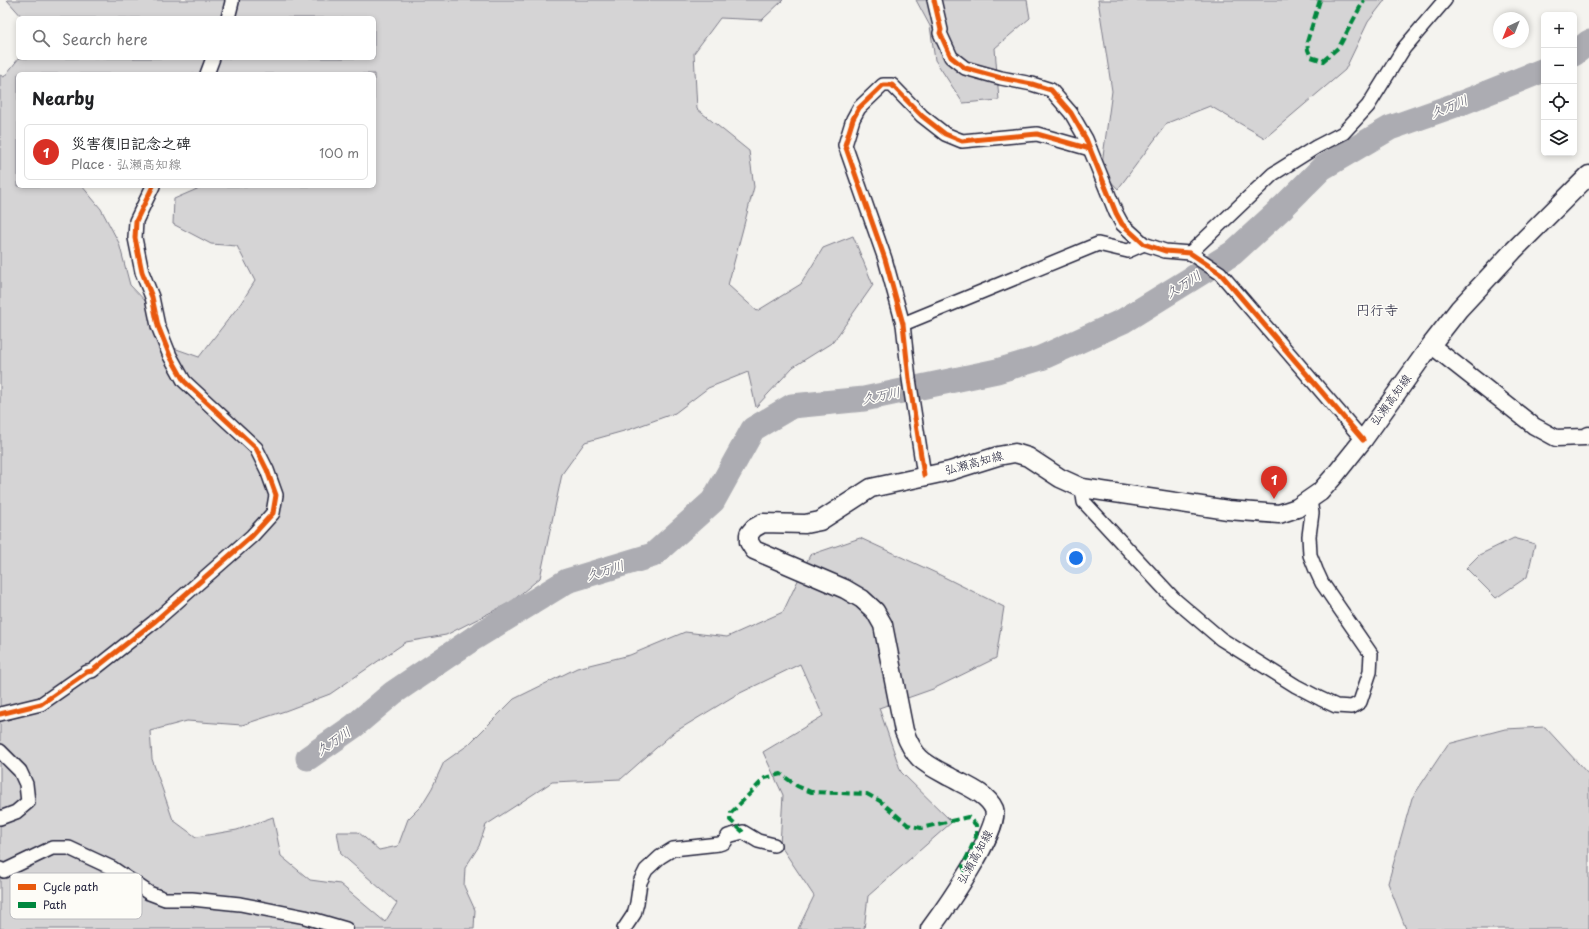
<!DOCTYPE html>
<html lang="en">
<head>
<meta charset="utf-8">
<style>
	:root { --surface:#fff; --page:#f6f6f6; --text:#202124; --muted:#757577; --line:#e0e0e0; --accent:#d93025 }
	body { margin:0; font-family:"Playpen Sans","Klee One",sans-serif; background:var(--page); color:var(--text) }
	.controls { position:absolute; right:12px; top:12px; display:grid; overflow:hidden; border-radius:6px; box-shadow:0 2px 6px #0003 }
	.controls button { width:36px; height:36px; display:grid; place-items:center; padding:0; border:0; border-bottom:1px solid var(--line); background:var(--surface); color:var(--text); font:20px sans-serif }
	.compass { position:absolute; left:1493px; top:12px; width:36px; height:36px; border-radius:50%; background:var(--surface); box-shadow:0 2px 6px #0003; rotate:223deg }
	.you { position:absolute; left:1076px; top:558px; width:14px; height:14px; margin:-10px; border:3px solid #fff; border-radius:50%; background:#1a73e8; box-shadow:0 0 0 6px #1a73e833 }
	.badge { display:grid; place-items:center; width:26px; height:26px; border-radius:50%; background:var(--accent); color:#fff; font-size:13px; font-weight:700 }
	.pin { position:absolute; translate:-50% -33px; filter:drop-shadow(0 1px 2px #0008) }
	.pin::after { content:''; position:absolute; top:21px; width:14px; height:12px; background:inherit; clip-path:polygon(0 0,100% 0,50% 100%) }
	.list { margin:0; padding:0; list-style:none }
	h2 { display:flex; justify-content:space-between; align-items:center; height:52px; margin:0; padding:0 16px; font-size:17px }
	h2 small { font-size:13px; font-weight:400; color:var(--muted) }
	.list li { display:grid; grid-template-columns:26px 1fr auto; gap:12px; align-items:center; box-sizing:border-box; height:56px; margin:0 8px 8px; padding:0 8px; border:1px solid var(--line); border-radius:6px }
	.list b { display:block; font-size:15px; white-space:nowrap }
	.list p { margin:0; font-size:13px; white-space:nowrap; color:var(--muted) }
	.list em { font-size:13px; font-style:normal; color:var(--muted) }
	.icon { flex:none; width:22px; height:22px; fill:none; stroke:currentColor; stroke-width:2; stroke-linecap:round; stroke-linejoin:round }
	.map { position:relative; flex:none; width:1589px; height:929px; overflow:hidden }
	.search { position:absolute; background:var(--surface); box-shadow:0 2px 6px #0003; left:16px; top:16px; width:360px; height:44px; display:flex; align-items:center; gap:10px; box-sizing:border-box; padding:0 14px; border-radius:6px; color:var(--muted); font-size:15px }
	.panel { position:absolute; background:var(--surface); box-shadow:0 2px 6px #0003; left:16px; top:72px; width:360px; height:116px; border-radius:6px }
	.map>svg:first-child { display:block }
	.green { fill:#d5d4d5; stroke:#7c7b88; fill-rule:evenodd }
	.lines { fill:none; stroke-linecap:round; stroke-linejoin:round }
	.river { stroke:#acacb2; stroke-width:25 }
	.minor-casing { stroke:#22223b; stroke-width:16 }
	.tertiary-casing { stroke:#22223b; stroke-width:19 }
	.secondary-casing { stroke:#22223b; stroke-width:21 }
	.minor { stroke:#fdfcf7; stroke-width:13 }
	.tertiary { stroke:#fdfcf7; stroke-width:16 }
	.secondary { stroke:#fdfcf7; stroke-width:18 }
	.quiet { stroke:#00873e; stroke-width:4; stroke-dasharray:8 4; stroke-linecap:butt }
	.cycleway-casing { stroke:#fdfcf7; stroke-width:8 }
	.cycleway { stroke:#e8590c; stroke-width:5 }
	.labels { text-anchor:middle; stroke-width:3; stroke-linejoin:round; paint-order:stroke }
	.street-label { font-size:12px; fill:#22223b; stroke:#fdfcf7 }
	.water-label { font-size:13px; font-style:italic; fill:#59596b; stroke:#fdfcf7 }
	.quarter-label { font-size:14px; fill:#22223b; stroke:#fdfcf7 }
	.key { fill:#fdfcf7; stroke:#bbbbbf; stroke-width:1 }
	.key-label { font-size:11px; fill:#22223b }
</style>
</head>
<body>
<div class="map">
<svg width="1589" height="929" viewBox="0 0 1589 929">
	<rect width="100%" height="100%" fill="#f4f3ef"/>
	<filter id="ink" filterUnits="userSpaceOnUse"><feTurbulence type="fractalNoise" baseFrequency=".025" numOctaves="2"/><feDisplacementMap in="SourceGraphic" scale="8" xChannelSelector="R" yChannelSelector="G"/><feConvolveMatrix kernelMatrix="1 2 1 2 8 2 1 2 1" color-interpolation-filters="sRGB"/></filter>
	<g filter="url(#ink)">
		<g class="green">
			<path d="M7 0H783L762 20 720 18 694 53 697 109 749 151 754 187 728 285 757 311 801 284 823 248 853 236 873 285 833 342 793 367 756 407 748 372 708 388 675 413 631 429 585 442 562 474 540 578 511 602 446 635 406 642 330 694 285 711 242 725 187 721 150 731 152 759 173 820 196 837 237 830 273 817 281 856 310 880 340 884 385 922 397 903 341 854 337 832H358L379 850 398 846 408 819 421 806 432 788 444 762 468 745 514 699 577 668 630 655 685 632 727 637 783 612 810 555 860 538 936 573 1004 607 996 658 933 689 879 708 901 772 952 822 868 896 864 929H798L814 896 780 845 783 795 763 752 823 716 800 664 734 696 673 733 621 779 552 782 486 825 479 846 465 868 464 886 475 910 474 929H0V75L4 77 19 58H374V18H23ZM18 74H374V186H204L174 199 173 224 211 244 237 246 255 281 241 303 199 357 168 346 151 307 130 285 119 243 101 209 82 186H18Z"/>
			<path d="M916 0H1027L1030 18 995 48 999 100 963 103 935 60 930 26Z"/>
			<path d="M1098 0H1385L1368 22 1345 70 1265 138 1210 106 1167 123 1118 189 1101 171 1112 91Z"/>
			<path d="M1514 538 1535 544 1527 577 1496 598 1466 568 1479 555Z"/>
			<path d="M1545 727 1589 775V929H1406L1388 883 1412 798 1448 744 1505 729Z"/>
		</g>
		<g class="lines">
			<g class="river">
				<path d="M1574 54 1589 42"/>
				<path d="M308 758 354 726 393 693 474 638 567 581 653 555 713 501 753 429 792 406 864 399 997 371 1041 358 1123 321 1233 253 1283 207 1322 168 1390 128 1464 102 1544 70"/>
			</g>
			<g class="minor-casing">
				<g id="minor">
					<path d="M934 0 941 30 940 33 951 57 965 68 1001 78 1032 84 1051 90 1071 113 1086 139 1116 213 1122 224 1144 244 1165 251 1190 253 1220 273 1363 440"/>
					<path d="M228 18 232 2V0"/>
					<path d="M207 74 213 58"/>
					<path d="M1190 253 1273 174 1316 147 1343 133 1368 106 1404 48 1445 0"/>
					<path d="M903 324 1098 244 1128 251 1144 244"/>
					<path d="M924 475 909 379 903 324 885 259 845 145 853 119 859 108 883 85H892L922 116 945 134 962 141 1037 134 1090 149"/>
					<path d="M1082 488 1084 502 1174 599 1221 639 1296 686 1321 699 1336 706 1352 707 1360 702 1370 672 1371 654 1322 583 1316 570 1310 555 1309 536 1312 513 1310 500"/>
					<path d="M0 714 41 704 87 672 92 671 154 622 252 536 273 513 276 495 267 470 256 448 184 381 170 356 158 326 152 297 142 272 135 238 136 221 153 186"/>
					<path d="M0 751 20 771 26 784 28 802 16 812 0 818"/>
					<path d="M0 869 4 871 52 848H69L112 868 149 893 165 899H192L240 904 305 917 346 929"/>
					<path d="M624 929 634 914 637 903 640 882 646 870 660 857 673 849 719 844 725 842 728 836 743 832 758 841 774 845"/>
				</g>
			</g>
			<g class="tertiary-casing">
				<path id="tertiary" d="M1431 345 1534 426 1556 438 1585 437 1589 435"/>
			</g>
			<g class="secondary-casing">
				<path id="secondary" d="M930 929C944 910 1001 829 994 809 987 793 964 785 950 777 924 763 915 760 904 731L883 625 875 611 862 599 845 589 754 550 749 542V534L754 528 763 523 805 524 820 521 871 488 950 471 998 456 1015 453 1028 457 1060 478 1082 488 1228 510 1279 514 1297 508 1320 492 1335 475 1363 440 1431 345 1459 309 1513 251 1589 175"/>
			</g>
			<use href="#minor" class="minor"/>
			<use href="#tertiary" class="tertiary"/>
			<use href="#secondary" class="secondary"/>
			<g class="quiet">
				<path d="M1320 0 1307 42 1308 50 1311 57 1323 61 1339 47 1364 0"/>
				<path d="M743 832 730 820 731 813 765 778 781 774 797 786 811 792 867 794 880 801 908 825 921 828 968 817 976 825V837L963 866 967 874"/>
			</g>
			<g class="cycleway-casing">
				<g id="cycleway">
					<path d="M934 0 941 30 940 33 951 57 965 68 1001 78 1032 84 1051 90 1071 113 1086 139 1116 213 1122 224 1144 244 1165 251 1190 253 1220 273 1363 440"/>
					<path d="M924 475 909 379 903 324 885 259 845 145 853 119 859 108 883 85H892L922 116 945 134 962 141 1037 134 1090 149"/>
					<path d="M0 714 41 704 87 672 92 671 154 622 252 536 273 513 276 495 267 470 256 448 184 381 170 356 158 326 152 297 142 272 135 238 136 221 153 186"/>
				</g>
			</g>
			<use href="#cycleway" class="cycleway"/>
		</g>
	</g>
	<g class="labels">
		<g class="street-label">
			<text transform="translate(1391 400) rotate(-54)" y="4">弘瀬高知線</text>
			<text transform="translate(974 463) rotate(-15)" y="4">弘瀬高知線</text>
			<text transform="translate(975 857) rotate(-61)" y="4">弘瀬高知線</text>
		</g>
		<g class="water-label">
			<text transform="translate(1449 106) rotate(-21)" y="5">久万川</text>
			<text transform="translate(1183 284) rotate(-32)" y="5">久万川</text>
			<text transform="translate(881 395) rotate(-11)" y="5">久万川</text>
			<text transform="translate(605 570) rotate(-17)" y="5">久万川</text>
			<text transform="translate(333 741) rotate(-34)" y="5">久万川</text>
		</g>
		<g class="quarter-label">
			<text x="1377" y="315">円行寺</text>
		</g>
	</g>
	<rect x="10" y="873" width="132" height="46" rx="6" class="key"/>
	<rect x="18" y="884" width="18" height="6" fill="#e8590c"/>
	<rect x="18" y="902" width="18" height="6" fill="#00873e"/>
	<g class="key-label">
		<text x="43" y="891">Cycle path</text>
		<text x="43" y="909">Path</text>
	</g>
</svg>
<div class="controls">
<button>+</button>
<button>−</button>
<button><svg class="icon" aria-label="locate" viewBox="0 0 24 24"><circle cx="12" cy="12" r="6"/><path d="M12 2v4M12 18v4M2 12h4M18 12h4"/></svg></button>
<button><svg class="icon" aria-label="layers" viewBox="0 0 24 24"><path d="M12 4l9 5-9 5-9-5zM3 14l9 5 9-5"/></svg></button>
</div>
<svg class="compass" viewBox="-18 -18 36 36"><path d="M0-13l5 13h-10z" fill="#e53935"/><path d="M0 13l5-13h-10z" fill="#757577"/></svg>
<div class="you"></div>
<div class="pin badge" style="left:1274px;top:499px">1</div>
<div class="search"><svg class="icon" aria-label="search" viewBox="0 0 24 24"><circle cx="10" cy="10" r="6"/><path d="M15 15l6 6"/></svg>Search here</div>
<section class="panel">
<h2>Nearby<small></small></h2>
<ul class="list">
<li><span class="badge">1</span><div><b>災害復旧記念之碑</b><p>Place · 弘瀬高知線</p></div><em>100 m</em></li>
</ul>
</section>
</div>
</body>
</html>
